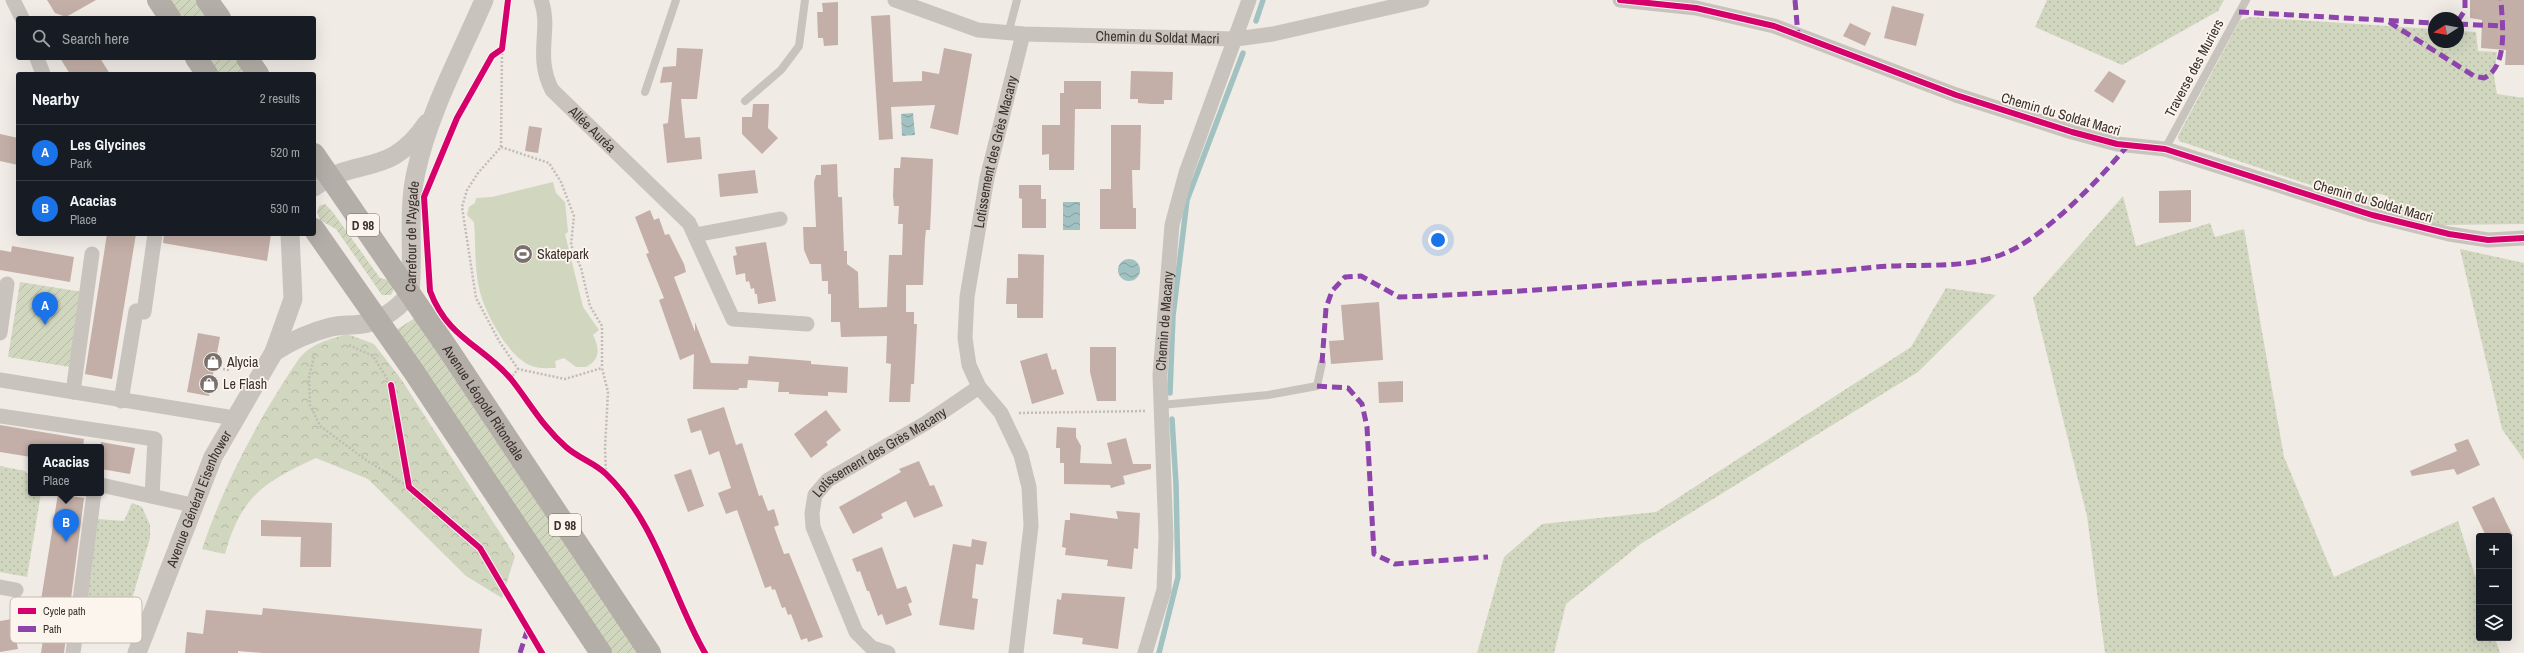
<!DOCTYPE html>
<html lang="en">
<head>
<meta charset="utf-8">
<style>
	:root { --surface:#171b24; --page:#20242c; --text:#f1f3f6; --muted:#9ea1a6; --line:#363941; --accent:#1a73e8 }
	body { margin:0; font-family:"Archivo Narrow",sans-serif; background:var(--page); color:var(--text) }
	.controls { position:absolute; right:12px; bottom:12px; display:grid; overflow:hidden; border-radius:4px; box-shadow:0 4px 16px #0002 }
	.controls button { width:36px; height:36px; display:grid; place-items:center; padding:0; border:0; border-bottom:1px solid var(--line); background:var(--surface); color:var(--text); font:20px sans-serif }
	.compass { position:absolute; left:2428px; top:12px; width:36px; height:36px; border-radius:50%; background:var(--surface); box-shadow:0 4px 16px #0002; rotate:259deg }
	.you { position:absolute; left:1438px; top:240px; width:14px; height:14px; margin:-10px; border:3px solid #fff; border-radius:50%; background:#1a73e8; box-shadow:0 0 0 6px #1a73e833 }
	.badge { display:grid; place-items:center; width:26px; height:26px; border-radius:50%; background:var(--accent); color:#fff; font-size:13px; font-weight:700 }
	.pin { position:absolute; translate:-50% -33px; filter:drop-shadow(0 1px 2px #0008) }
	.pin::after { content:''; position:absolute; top:21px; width:14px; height:12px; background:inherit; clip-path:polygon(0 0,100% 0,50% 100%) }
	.popup { position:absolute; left:28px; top:444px; width:76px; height:52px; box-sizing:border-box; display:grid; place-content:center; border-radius:4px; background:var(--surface); filter:drop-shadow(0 1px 3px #0005); font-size:13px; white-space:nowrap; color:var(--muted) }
	.popup b { font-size:15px; color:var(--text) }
	.popup::after { content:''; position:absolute; left:50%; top:100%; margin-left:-8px; border:8px solid transparent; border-top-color:var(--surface) }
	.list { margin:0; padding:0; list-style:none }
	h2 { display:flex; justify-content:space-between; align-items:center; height:52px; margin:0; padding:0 16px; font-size:17px }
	h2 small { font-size:13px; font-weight:400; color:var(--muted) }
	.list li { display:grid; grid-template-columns:26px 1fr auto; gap:12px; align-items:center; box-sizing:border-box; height:56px; padding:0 16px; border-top:1px solid var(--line) }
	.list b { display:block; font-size:15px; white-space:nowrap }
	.list p { margin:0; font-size:13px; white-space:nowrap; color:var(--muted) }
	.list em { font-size:13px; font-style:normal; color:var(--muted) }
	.icon { flex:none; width:22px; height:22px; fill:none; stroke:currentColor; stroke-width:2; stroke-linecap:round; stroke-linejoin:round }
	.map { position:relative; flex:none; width:2524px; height:653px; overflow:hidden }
	.search { position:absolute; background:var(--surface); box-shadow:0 4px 16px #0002; left:16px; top:16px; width:300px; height:44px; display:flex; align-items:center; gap:10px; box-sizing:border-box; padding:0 14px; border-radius:4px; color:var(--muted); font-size:15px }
	.panel { position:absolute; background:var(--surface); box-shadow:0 4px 16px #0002; left:16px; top:72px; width:300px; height:164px; border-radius:4px }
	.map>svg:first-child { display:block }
	.grass { fill:url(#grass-dots) }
	.forest { fill:url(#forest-crowns) }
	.garden { fill:url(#garden-furrows) }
	.pitch { fill:#d1d6bf }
	.water { fill:url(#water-waves) }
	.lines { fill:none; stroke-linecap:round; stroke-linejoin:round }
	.stream { stroke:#a1c2c1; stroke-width:5.5 }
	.building { fill:#c3afa7 }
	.path { stroke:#c2bbb6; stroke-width:2.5; stroke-dasharray:2 2; stroke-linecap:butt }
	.service { stroke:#c9c3be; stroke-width:8 }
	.minor { stroke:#c9c3be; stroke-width:15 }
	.tertiary { stroke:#c9c3be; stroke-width:19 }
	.trunk { stroke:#b4aea8; stroke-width:22 }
	.quiet { stroke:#8e44ad; stroke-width:5; stroke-dasharray:10 5; stroke-linecap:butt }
	.cycleway-casing { stroke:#fbf5ee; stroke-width:8 }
	.cycleway { stroke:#d6006c; stroke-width:6 }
	.labels { text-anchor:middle; stroke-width:3.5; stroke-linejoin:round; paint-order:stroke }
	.shield { fill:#fbf5ee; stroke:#756b66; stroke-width:1 }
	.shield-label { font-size:13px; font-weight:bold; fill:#3b302b }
	.street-label { font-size:14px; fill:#3b302b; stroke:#fbf5ee }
	.poi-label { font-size:14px; fill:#3b302b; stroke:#fbf5ee; text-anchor:start }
	.key { fill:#fbf5ee; stroke:#c1bab4; stroke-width:1 }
	.key-label { font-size:11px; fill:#3b302b }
</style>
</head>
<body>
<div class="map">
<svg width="2524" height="653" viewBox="0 0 2524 653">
	<defs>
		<pattern id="grass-dots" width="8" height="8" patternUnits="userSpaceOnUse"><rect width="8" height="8" fill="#d1d6bf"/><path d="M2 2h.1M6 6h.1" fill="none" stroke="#b4b8a4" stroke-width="1.8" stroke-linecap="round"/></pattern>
		<pattern id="forest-crowns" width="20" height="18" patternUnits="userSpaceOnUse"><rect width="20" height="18" fill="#d1d6bf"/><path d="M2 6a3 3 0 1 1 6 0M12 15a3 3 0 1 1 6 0" fill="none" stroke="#b4b8a4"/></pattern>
		<pattern id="garden-furrows" width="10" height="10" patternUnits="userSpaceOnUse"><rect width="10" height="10" fill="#d1d6bf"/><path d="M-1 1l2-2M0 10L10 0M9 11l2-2" fill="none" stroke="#b4b8a4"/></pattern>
		<pattern id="water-waves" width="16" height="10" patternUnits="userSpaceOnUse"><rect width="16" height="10" fill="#a1c2c1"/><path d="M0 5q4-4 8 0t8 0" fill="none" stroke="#849e9d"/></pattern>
	</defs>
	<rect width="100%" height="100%" fill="#f0ebe5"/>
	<g class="grass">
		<path d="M2047 0H2224L2218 11 2122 65 2035 27Z"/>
		<path d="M2251 17 2434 29V42H2458V31L2476 32 2478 51 2497 52 2494 77 2497 94 2524 98V224L2443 225 2387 213 2388 196 2376 193 2370 205 2179 141 2178 136 2240 20Z"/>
		<path d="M2123 196 2136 246 2210 223 2215 237 2244 229 2284 457 2334 577 2458 521 2479 588V638H2495L2500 653H2105L2087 516 2033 298Z"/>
		<path d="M2460 249 2524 263V460L2502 429Z"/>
		<path d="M1946 288 1996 295 1918 372 1642 543 1566 604 1554 653H1477L1504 557 1542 524 1656 512 1911 347Z"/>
		<path d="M0 466 25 471 31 477V493H41L27 577 0 572Z"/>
		<path d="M132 503 142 507 150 525V538L121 636 80 628 98 519 124 521Z"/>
	</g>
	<path class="forest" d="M347 334 374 344 401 379 515 556 502 598 466 576 368 479 316 458C264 482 241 496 225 554L202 549C225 481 258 420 298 360 311 343 328 340 347 334Z"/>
	<g class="garden">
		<path d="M167 0H197L209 18H180Z"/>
		<path d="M207 58H237L248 74H218Z"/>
		<path d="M325 204 332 211 380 278 388 280 394 289 391 295H382L336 229 320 220 317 212 319 206Z"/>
		<path d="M20 282 83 292 70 367 8 357Z"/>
		<path d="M415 318 638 653H611L396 330Z"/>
	</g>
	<path class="pitch" d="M553 182 556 193 565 202 568 232 565 234 583 307 599 330 593 335C600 349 600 360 586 367H576L564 358 555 361 556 368C549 368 539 369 532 366 509 358 486 315 480 292 474 270 476 245 474 222L467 215 469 207 475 203 476 198 492 197Z"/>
	<g class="water">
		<path d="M913 113 915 135 902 136 901 114Z"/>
		<rect x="1063" y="202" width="17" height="28"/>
		<circle cx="1129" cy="270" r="11"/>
	</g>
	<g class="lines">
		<g class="stream">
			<path d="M1256 21 1263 0"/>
			<path d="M1170 393 1173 316 1187 200 1243 53"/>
			<path d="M1159 653 1178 577 1176 484 1172 419"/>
		</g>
	</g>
	<g class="building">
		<path d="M47 0H96L66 17 55 13Z"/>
		<path d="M2470 0H2524V65H2505L2506 50 2481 48 2482 20 2470 18Z"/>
		<path d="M838 2V45L824 46 823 38H818L817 12H823L822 3Z"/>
		<path d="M1892 6 1924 14 1916 46 1884 38Z"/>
		<path d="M890 15 893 82 922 81V71L939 74 944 48 972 54 958 135 930 128 935 105 891 107 893 139 879 140 871 16Z"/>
		<path d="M1850 23 1871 33 1865 46 1843 36Z"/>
		<path d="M677 48 703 49 697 99H681L685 138 700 137 702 159 667 163 663 124 668 123 672 82 660 83 663 67 676 66Z"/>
		<path d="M60 58H100L110 74H70Z"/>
		<path d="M1131 71 1173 72 1172 100H1164V104H1151L1138 103V99H1130Z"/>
		<path d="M2109 71 2126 81 2113 103 2094 91Z"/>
		<path d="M1064 81H1101V109H1075L1074 170H1049V154L1042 155V125H1060V93H1064Z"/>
		<path d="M753 104H769L768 128 778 138 762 154 742 134V117H752Z"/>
		<path d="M1111 125H1141L1140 170H1132L1133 208H1136V229H1100V189H1111Z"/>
		<path d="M529 126 542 128 538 153 525 151Z"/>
		<path d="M0 134 18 138V165L0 161Z"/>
		<path d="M901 157 933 159 931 210 930 230H926L925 239 923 285H906V312H914V324H917L914 384H911L910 402H889L891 364 886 363 887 336 841 337 840 322H831V294H828V281H822L821 264H810L804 250 803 227H816L814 182 816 175H821V165L837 164 838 197H842L844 251H847V264L858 272 859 308 887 307 889 255H902L903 224H898L899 206H894L893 196 894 168H900Z"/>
		<path d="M755 170 758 193 720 197 718 174Z"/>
		<path d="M1019 185H1041V199H1046V228H1022V199L1019 198Z"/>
		<path d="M2191 190V222L2159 223V191Z"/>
		<path d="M650 210 654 220 659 218 665 235 669 234 684 264 686 272 674 277 695 332V322L711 363 748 364 749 356 811 361V364L848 367 847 393 828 392V396L789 394V392H778L779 382 748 380 747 388H739L738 390 693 389 694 354 680 360 659 300 664 298 646 254 649 253 635 217Z"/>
		<path d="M107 234H136L112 379 85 374Z"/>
		<path d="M164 234H271L267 261 163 243Z"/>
		<path d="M766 242 776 301 758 304 757 294H755L754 288 751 289 749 281 746 282 745 273 736 275 733 256 737 255 735 247Z"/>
		<path d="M12 246 74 257 70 282 0 270V250L11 252Z"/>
		<path d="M1018 254 1044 255 1043 318H1017V304H1006L1007 278H1018Z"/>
		<path d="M1379 302 1383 360 1331 364 1329 341 1344 340 1341 305Z"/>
		<path d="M198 333 220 337 209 396 187 392Z"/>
		<path d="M1090 347H1116V401H1097L1090 372Z"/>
		<path d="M1047 353 1052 370 1056 369 1064 394 1032 404 1020 361Z"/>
		<path d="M1403 381V402L1379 403 1378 382Z"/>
		<path d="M724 407 736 445 742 443 759 496 762 495 768 511 774 509 779 525 774 527 784 554 789 553 823 637 808 642 807 638 801 640 791 614 788 615 785 607 782 608 775 589 772 590 771 586 765 588 737 510 726 514 718 493 731 488 719 451 709 455 701 430 691 433 687 419Z"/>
		<path d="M826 410 841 430 826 442 828 445 811 458 794 434Z"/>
		<path d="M0 425 84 439 83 447H31V457L0 452Z"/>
		<path d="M1057 427 1076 428V437L1081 446 1080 463 1112 464 1107 443 1126 438 1133 464H1151V469L1123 476 1125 484 1111 488 1110 485 1064 484V463H1060V448H1056Z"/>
		<path d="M2468 439 2480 465 2457 475 2454 469 2412 476 2410 471 2457 451 2454 444Z"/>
		<path d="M101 442 135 448 130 474 101 469Z"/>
		<path d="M919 461 930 486 934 485 943 506 914 518 906 501 881 514 883 518 853 534 839 507 901 472 899 469Z"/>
		<path d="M691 469 704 506 688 512 674 475Z"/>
		<path d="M58 494 84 498 64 653H41L45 626 37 625Z"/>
		<path d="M2494 497 2506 522 2513 536H2486L2472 507Z"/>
		<path d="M1116 511 1140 513 1138 549 1134 548 1132 569 1107 566 1108 560 1065 555 1066 548 1062 547 1065 520H1070V513L1118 519Z"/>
		<path d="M261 520 332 523 331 567H300L301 537 261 536Z"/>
		<path d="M972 539 987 542 983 565 976 564 972 598 978 599 974 630 939 625 953 544 971 547Z"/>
		<path d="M882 547 897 589 906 586 912 602 908 604 912 615 886 625 882 614 878 616 869 591H867L860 571 857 572 852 559Z"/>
		<path d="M1062 593 1125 597 1118 649 1082 644 1083 638 1053 634 1057 599 1061 600Z"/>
		<path d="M263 608 482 629 479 653H263L238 651V653H185L187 632 203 634 206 610 262 615Z"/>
		<path d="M12 619 18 649 0 652V621Z"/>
	</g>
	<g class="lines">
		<g class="path">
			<path d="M502 49 501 147 478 173 467 190 462 207 476 298 499 341 518 369"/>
			<path d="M501 147 549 163 561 182 574 216 571 245 581 268 590 306 602 326V368"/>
			<path d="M349 345 373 356 391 385 398 381"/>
			<path d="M315 353 309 377 310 405 320 426 366 460 409 487"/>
			<path d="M223 369 229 370"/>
			<path d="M510 379 518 369 565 379 602 368 608 392 605 448 606 473"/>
			<path d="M1019 413 1146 411"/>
		</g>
		<g class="service">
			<path d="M1008 34 1017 0"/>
			<path d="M645 92 676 0"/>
			<path d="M745 101 781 70 799 46 805 0"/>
			<path d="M2165 149 2246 0"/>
			<path d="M1161 405 1268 395 1317 386 1322 363"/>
		</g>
		<g class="minor">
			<path d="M13 0 22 18"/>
			<path id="s1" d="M541 0C552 29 534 55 552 90L689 223 733 319 807 324"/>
			<path id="s2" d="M895 0 978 30 1023 34 1236 39 1273 34 1422 0"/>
			<path d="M1620 0 1696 8 1774 26 1956 95 2072 132 2117 144 2165 149 2372 215 2449 234 2488 240 2524 238"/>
			<path d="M37 58 43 74"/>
			<path d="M695 235 780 219"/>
			<path d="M0 333 7 284"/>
			<path d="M0 380 234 418"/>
			<path d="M73 392 92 254"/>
			<path d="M121 401 136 311 144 312 155 234"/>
			<path d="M0 416 155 439 152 496"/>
			<path d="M101 485 192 505"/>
			<path d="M0 587 16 590"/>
			<path d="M73 653 94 493"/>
			<path id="s3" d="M888 653 872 648 856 632 813 527 812 513 815 495 828 480 926 423 979 387"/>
			<path id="s4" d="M1016 653 1031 526 1029 487 1021 455 1001 413 979 387 969 365 965 338 967 297 987 178 1023 34"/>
			<path id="s5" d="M1145 653 1164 590 1166 537 1160 375 1172 225 1186 173 1249 0"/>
		</g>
		<g class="tertiary">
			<path d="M314 187C358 155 389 179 427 123"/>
			<path id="s6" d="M274 352C291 341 311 332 331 327 343 324 356 326 368 323 383 320 402 305 410 293 414 253 407 211 416 172 429 112 460 56 484 0"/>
			<path id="s7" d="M137 653 213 457 274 352 293 299 290 234"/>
		</g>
		<g class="trunk">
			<path d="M158 0 170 18"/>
			<path d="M207 0 220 18"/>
			<path d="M196 58 207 74"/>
			<path d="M247 58 258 74"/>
			<path id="s8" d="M314 154 450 352 650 653"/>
			<path d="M314 229 414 372 601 653"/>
		</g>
		<g class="quiet">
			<path d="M1795 0 1798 35"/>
			<path d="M2239 12 2434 23"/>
			<path d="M2458 21 2465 10V0"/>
			<path d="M2389 22 2474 76 2484 78C2509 66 2502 23 2501 0"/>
			<path d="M2458 24 2502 26"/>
			<path d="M1322 363 1326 308 1332 291 1345 277 1361 276 1399 297C1498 294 1596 285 1694 280 1755 276 1815 274 1876 267 1919 263 1962 270 2003 254 2044 238 2100 179 2128 145"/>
			<path d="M1317 386 1348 388 1362 404 1367 427 1374 554 1395 564 1488 557"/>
			<path d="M520 653 528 628"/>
		</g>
		<g class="cycleway-casing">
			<g id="cycleway">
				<path d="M508 0 502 49 492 56 457 118 424 197 430 291C448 339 482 345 511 379 530 403 542 426 566 447 578 458 595 463 606 474 657 523 671 594 705 653"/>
				<path d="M1620 0 1696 8 1774 26 1956 95 2072 132 2117 144 2165 149 2372 215 2449 234 2488 240 2524 238"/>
				<path d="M391 385 409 487 480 548 542 653"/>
			</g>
		</g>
		<use href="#cycleway" class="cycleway"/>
	</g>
	<defs>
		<g id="stadium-disc" transform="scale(1)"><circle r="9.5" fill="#7a716c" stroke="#fbf5ee"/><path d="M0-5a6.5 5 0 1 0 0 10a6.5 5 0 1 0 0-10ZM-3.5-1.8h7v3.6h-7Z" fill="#fff"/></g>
		<g id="shop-disc" transform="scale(1)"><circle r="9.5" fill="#7a716c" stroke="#fbf5ee"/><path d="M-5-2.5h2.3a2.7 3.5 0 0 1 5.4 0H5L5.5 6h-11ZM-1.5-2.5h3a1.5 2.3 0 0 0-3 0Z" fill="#fff"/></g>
	</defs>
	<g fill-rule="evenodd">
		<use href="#stadium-disc" x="523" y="254"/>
		<use href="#shop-disc" x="213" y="362"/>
		<use href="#shop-disc" x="209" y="384"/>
	</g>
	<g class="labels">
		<g class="shield">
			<rect x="347" y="214" width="32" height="22" rx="3"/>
			<rect x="549" y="514" width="32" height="22" rx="3"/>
		</g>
		<g class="shield-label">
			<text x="363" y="230">D 98</text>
			<text x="565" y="530">D 98</text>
		</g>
		<g class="street-label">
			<text dy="5" stroke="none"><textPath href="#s2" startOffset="268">Chemin du Soldat Macri</textPath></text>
			<text transform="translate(2194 68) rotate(-62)" y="5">Traverse des Muriers</text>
			<text transform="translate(2061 114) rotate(16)" y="5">Chemin du Soldat Macri</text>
			<text dy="5" stroke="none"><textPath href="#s1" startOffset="148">Allée Auréa</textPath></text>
			<text dy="5" stroke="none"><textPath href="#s4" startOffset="521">Lotissement des Grès Macany</textPath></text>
			<text transform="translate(2373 201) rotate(16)" y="5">Chemin du Soldat Macri</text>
			<text dy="5" stroke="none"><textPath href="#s6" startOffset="209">Carrefour de l'Aygade</textPath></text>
			<text dy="5" stroke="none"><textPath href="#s5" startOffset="335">Chemin de Macany</textPath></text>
			<text dy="5" stroke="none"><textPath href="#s8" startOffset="301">Avenue Léopold Ritondale</textPath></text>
			<text dy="5" stroke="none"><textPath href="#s3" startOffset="263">Lotissement des Grès Macany</textPath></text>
			<text dy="5" stroke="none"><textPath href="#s7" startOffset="166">Avenue Général Eisenhower</textPath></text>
		</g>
		<g class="poi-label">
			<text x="537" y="259">Skatepark</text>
			<text x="227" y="367">Alycia</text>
			<text x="223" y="389">Le Flash</text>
		</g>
	</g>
	<rect x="10" y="597" width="132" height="46" rx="6" class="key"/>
	<rect x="18" y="608" width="18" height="6" fill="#d6006c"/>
	<rect x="18" y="626" width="18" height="6" fill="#8e44ad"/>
	<g class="key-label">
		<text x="43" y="615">Cycle path</text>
		<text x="43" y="633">Path</text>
	</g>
</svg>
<div class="controls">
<button>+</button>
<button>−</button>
<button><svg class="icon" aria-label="layers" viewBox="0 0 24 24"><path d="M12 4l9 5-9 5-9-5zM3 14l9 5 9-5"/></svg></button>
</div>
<svg class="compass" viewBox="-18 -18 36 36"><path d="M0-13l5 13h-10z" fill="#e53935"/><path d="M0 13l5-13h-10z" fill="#9ea1a6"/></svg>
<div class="you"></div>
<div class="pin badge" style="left:45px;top:325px">A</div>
<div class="pin badge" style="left:66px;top:542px">B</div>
<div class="popup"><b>Acacias</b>Place</div>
<div class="search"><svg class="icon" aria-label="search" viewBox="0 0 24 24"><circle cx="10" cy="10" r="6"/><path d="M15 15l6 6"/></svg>Search here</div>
<section class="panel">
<h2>Nearby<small>2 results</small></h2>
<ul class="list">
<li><span class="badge">A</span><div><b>Les Glycines</b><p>Park</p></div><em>520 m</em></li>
<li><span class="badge">B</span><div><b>Acacias</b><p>Place</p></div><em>530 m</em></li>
</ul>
</section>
</div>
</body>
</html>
